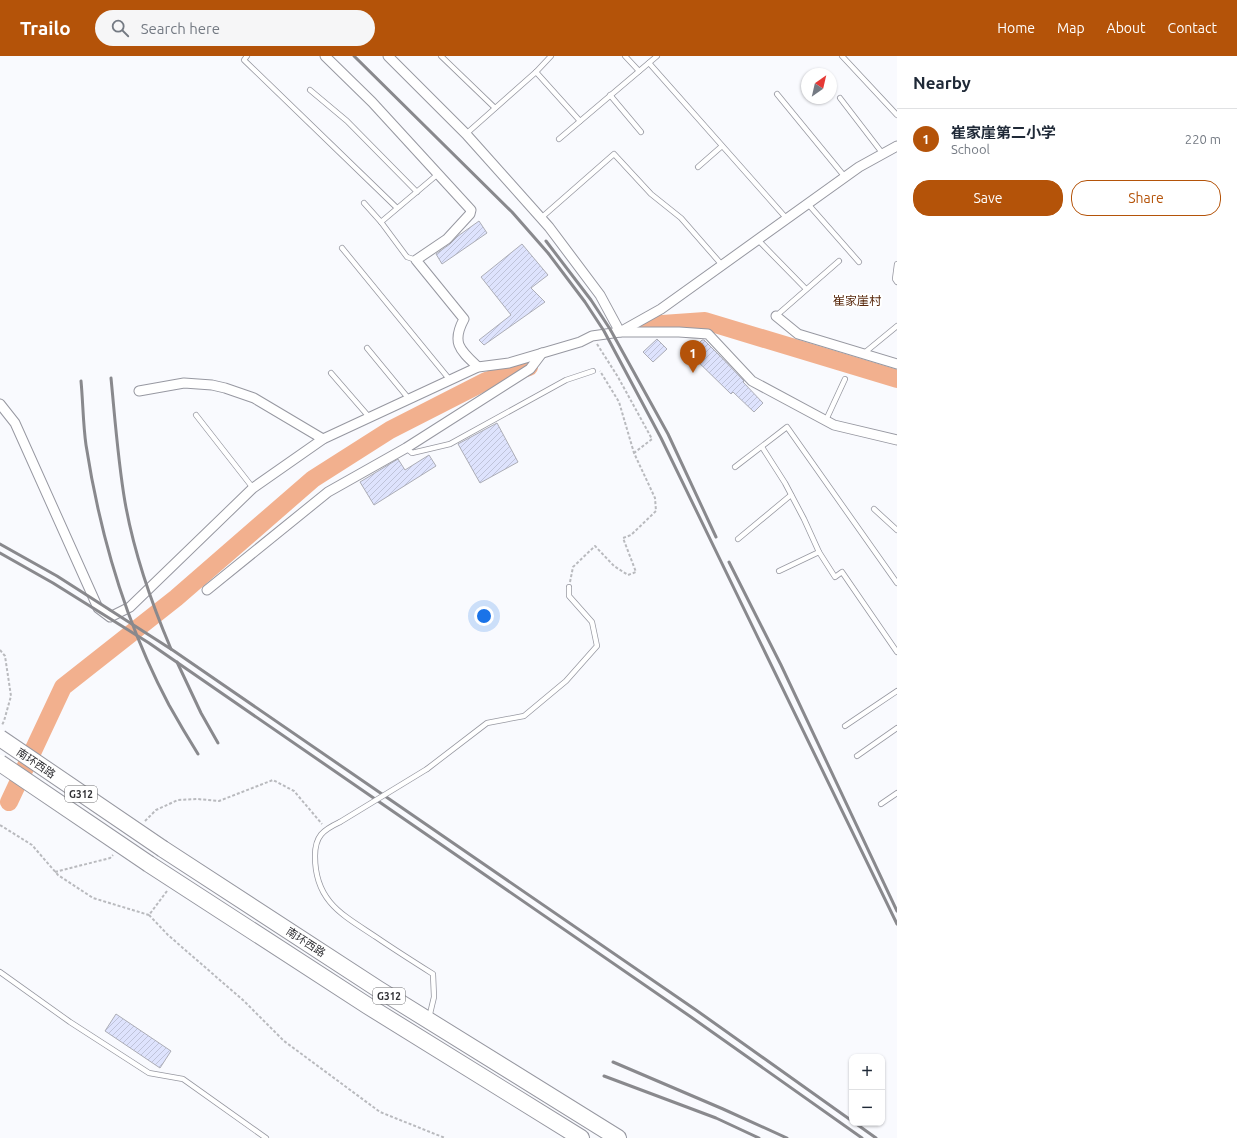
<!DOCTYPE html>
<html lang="en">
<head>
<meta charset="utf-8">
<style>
	:root { --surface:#fff; --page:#f6f6f7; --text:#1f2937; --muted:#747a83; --line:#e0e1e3; --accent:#b45309 }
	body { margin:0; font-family:Ubuntu,"Noto Sans SC",sans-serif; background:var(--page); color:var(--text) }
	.controls { position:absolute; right:12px; bottom:12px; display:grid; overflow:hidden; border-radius:8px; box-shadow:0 1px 3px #0004 }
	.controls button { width:36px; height:36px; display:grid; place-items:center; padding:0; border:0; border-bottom:1px solid var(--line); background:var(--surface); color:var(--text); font:20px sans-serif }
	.compass { position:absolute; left:801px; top:12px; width:36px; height:36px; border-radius:50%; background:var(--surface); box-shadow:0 1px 3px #0004; rotate:34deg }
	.you { position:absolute; left:484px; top:560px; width:14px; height:14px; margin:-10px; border:3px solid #fff; border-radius:50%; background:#1a73e8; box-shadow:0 0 0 6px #1a73e833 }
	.badge { display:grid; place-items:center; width:26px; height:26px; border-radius:50%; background:var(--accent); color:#fff; font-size:13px; font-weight:700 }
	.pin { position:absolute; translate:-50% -33px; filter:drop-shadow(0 1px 2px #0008) }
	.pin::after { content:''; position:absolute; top:21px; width:14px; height:12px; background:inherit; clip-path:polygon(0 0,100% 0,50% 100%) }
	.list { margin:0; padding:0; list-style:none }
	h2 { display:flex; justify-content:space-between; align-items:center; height:52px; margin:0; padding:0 16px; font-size:17px }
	h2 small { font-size:13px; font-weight:400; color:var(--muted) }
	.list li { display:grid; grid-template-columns:26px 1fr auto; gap:12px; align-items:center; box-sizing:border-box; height:60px; padding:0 16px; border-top:1px solid var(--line) }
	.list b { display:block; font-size:15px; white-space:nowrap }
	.list p { margin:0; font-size:13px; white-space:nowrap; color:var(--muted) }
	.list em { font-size:13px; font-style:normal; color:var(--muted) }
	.actions { display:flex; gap:8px; padding:12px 16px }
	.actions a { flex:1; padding:9px 0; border:1px solid var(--accent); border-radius:16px; text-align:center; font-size:14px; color:var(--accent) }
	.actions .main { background:var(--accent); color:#fff }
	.icon { flex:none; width:22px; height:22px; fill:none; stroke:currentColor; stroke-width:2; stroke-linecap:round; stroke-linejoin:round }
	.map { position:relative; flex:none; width:897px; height:1082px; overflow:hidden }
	header { display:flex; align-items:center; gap:24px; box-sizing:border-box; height:56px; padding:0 20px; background:var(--accent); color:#fff }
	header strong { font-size:19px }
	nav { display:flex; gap:22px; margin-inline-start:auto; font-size:14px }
	.search { width:280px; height:36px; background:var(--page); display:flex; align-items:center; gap:10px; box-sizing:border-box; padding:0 14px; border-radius:22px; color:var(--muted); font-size:15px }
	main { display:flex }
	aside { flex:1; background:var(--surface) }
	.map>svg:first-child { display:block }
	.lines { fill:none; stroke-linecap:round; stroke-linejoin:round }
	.river { stroke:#f2b08e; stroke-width:18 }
	.building { fill:url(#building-hatch); stroke:#acadb6 }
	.lane-casing { stroke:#9798a1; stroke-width:6 }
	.street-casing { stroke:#9798a1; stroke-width:11 }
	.highway-casing { stroke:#9798a1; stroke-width:18 }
	.path { stroke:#b9babe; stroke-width:2; stroke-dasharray:3 2; stroke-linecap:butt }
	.lane { stroke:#fff; stroke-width:4.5 }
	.street { stroke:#fff; stroke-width:9 }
	.highway { stroke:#fff; stroke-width:16 }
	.rail { stroke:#89898d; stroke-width:3 }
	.lane-bridge-casing { stroke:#9798a1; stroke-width:6; stroke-linecap:butt }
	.highway-bridge-casing { stroke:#9798a1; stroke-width:18; stroke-linecap:butt }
	.lane-bridge { stroke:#fff; stroke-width:4.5 }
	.highway-bridge { stroke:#fff; stroke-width:16 }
	.labels { text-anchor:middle; stroke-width:4; stroke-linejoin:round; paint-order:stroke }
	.shield { fill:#fff; stroke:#6e6e71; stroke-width:1 }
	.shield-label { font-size:10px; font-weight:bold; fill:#303034 }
	.street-label { font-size:11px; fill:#303034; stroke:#fff }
	.neighbourhood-label { font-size:12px; fill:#58280c; stroke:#fff }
</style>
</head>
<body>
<header>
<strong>Trailo</strong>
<div class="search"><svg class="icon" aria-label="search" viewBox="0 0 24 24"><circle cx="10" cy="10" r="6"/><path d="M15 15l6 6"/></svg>Search here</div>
<nav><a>Home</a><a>Map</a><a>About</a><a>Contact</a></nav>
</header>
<main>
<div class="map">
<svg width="897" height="1082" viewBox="0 0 897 1082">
	<defs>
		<pattern id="building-hatch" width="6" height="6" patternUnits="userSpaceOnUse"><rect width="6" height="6" fill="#dee3fd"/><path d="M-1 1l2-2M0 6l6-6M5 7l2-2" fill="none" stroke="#bfc3d9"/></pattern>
	</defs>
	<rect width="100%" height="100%" fill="#f9fafe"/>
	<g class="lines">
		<g class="river">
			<path d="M648 269 705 265 897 323"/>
			<path d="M9 746 63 631 176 542 313 423 390 374 486 325 529 311"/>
		</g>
	</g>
	<g class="building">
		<path d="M479 165 487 177 442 208 436 198 450 188 458 180Z"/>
		<path d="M522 188 548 219 531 232 545 246 484 289 479 284 511 259 481 221Z"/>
		<path d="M657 283 667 293 653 306 643 296Z"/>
		<path d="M702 284H704L718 298 744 325 743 326 763 347 754 356 733 336 731 338 689 297Z"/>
		<path d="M497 367 518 406 480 427 458 388Z"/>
		<path d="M429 399 436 410 374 449 360 426 398 403 405 414Z"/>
		<path d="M116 958 171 995 160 1012 105 975Z"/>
	</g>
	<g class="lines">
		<g class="lane-casing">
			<g id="lane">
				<path d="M247 0 244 4 397 152"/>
				<path d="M441 0 495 52"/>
				<path d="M625 0 639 15"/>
				<path d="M842 0 897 59"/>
				<path d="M649 7 787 163"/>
				<path d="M536 16 580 65"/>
				<path d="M310 34 347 65 417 136"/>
				<path d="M777 38 845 121"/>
				<path d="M610 39 641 76"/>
				<path d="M840 42 883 98"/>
				<path d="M466 78 536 16 551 0"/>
				<path d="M559 83 657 0"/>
				<path d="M698 111 722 90"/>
				<path d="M364 147 381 166 407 201 416 204"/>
				<path d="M808 148 859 206"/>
				<path d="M541 162 614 98 651 138 681 162 722 209"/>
				<path d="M381 166 438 118"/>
				<path d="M758 184 806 233"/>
				<path d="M342 192 450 324"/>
				<path d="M897 208 895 223 897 226"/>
				<path d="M776 260 839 205"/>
				<path d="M367 292 409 343"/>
				<path d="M863 298 897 270"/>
				<path d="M331 317 370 362"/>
				<path d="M196 359 253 432"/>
				<path d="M826 364 845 323"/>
				<path d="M762 391 785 427 804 463 819 496 835 521 842 516 897 596"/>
				<path d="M406 392 412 397 450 388 566 324 593 315"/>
				<path d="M735 411 787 371 897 527"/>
				<path d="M874 453 897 474"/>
				<path d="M738 483 791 439"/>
				<path d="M779 515 819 496"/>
				<path d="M845 670 897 635"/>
				<path d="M857 700 897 672"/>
				<path d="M427 713 487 667 524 660 566 625 597 590 592 566 569 540V531"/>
				<path d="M881 748 897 737"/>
				<path d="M340 766C323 774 315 780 315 800 315 846 343 859 376 881 395 894 414 906 433 918L434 941 429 962"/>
				<path d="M0 916 70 966 149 1017 183 1023 266 1082"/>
			</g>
		</g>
		<g class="street-casing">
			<g id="street">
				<path d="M325 0 372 46 471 154 470 158 447 183 416 204 464 263C451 287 460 294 478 311"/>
				<path d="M388 0 466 78 549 171 600 239 620 276H679L708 278 752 325 834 369 897 384"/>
				<path d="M776 260 798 278 897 308"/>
				<path d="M139 335 184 327 212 329 225 332 254 342 323 383"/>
				<path d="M0 348 15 367 98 552 110 561 130 551 253 432 323 383 478 311 509 307 580 286 592 280 620 276 661 253 859 111 897 90"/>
				<path d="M207 534 328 436 406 392 530 313 542 297"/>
			</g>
		</g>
		<g class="highway-casing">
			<g id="highway">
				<path d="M163 793 378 933 618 1082"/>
				<path d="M149 808 368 950 581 1082"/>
			</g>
		</g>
		<g class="path">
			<path d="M597 288 618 321 652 383 634 397"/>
			<path d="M570 526 573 511 595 490 614 510 628 519 636 516 623 482 631 479 656 455 655 442 634 397 619 346 600 315"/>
			<path d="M0 594 5 600 11 640 4 665 2 669"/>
			<path d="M145 765 156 754 178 744 197 743 219 745 273 724 294 735 322 768"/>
			<path d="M0 769 32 789 58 819 93 842 149 859"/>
			<path d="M55 816 110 802 113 799"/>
			<path d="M167 835 149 859 168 879 244 945 284 985 380 1056 445 1082"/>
		</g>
		<use href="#lane" class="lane"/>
		<use href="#street" class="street"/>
		<use href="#highway" class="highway"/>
		<g class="rail">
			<path d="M354 0 512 156 548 197 585 246 604 275 661 382 897 868"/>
			<path d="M546 185 591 244 610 273 668 378 716 481"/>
			<path d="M111 322C115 363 118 405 125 446 134 497 151 546 171 593"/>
			<path d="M81 325C83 346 83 368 86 389 100 479 126 568 169 649 178 665 188 682 198 698"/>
			<path d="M0 488 57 520 174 595 696 954 852 1065"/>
			<path d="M0 497 53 527 149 587 691 961 862 1082"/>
			<path d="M729 506 781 609 897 855"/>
			<path d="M177 606 201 657 218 687"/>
			<path d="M613 1006 723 1053 787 1082"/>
			<path d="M604 1020 716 1062 759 1082"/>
			<path d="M855 1067 876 1082"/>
		</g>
		<g class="lane-bridge-casing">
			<path id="lane-bridge" d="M340 766 427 713"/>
		</g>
		<g class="highway-bridge-casing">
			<g id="highway-bridge">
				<path d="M0 682 163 793"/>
				<path d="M0 707 149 808"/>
			</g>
		</g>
		<use href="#lane-bridge" class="lane-bridge"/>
		<use href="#highway-bridge" class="highway-bridge"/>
	</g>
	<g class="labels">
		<g class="shield">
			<rect x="65" y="730" width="32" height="16" rx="3"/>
			<rect x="373" y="932" width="32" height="16" rx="3"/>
		</g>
		<g class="shield-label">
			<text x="81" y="742">G312</text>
			<text x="389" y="944">G312</text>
		</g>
		<g class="street-label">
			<text transform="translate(36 707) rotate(34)" y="4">南环西路</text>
			<text transform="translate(306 886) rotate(33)" y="4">南环西路</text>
		</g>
		<g class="neighbourhood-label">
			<text x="857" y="249">崔家崖村</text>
		</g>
	</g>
</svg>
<div class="controls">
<button>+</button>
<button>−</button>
</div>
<svg class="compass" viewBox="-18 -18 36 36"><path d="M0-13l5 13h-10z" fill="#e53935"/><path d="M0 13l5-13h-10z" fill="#747a83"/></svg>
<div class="you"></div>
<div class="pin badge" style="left:693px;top:317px">1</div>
</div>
<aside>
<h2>Nearby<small></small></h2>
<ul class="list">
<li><span class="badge">1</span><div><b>崔家崖第二小学</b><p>School</p></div><em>220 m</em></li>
</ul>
<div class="actions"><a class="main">Save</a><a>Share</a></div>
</aside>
</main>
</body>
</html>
